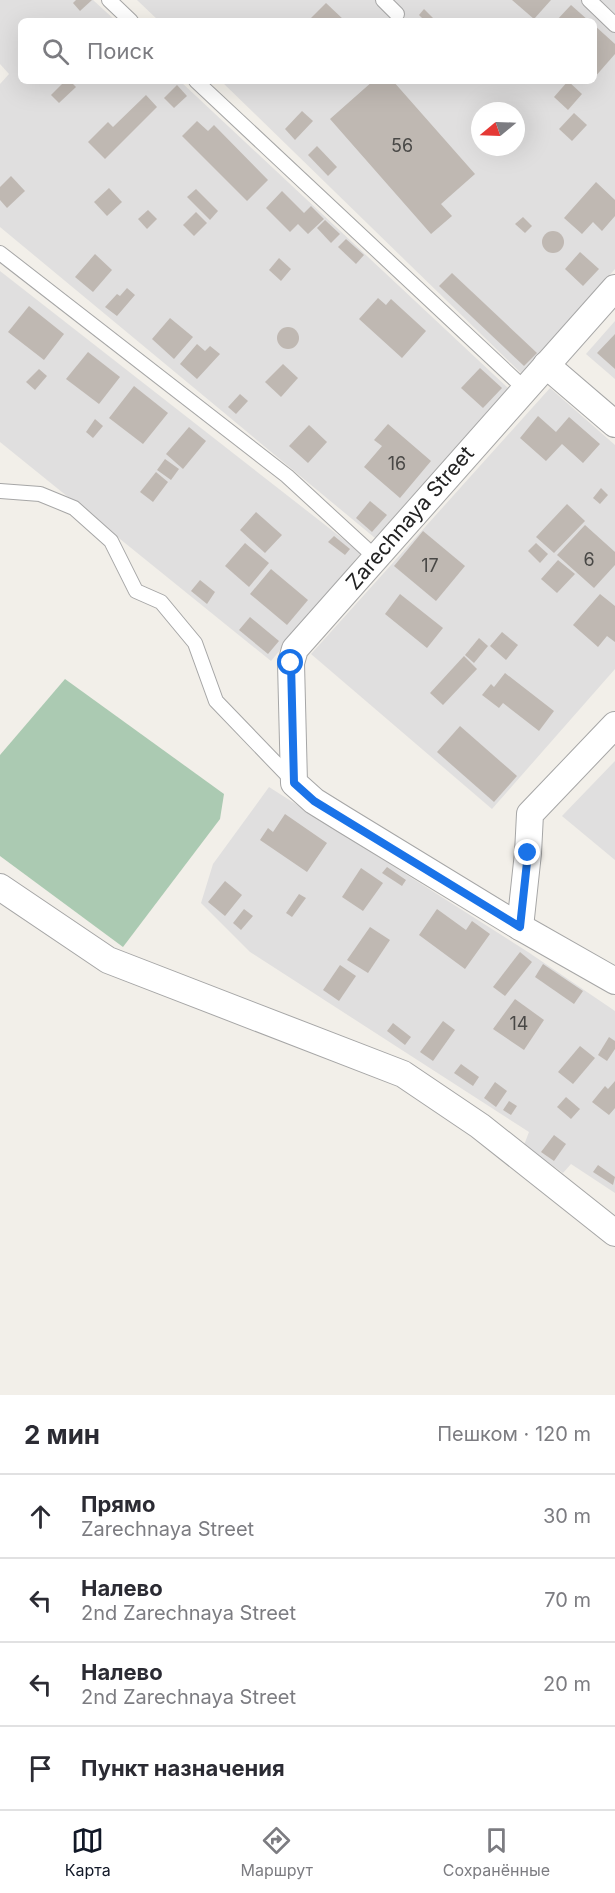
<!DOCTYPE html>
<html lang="ru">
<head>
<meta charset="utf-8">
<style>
	:root { --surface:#fff; --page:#f2f2f3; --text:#2b2b33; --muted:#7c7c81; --line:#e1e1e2; --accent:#111827 }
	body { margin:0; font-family:Inter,sans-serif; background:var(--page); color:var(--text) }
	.compass { position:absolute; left:471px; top:102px; width:54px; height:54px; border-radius:50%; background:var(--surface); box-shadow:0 6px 24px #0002; rotate:251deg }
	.stop { position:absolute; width:18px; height:18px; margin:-14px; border:4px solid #1a73e8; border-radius:50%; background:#fff }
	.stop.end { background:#1a73e8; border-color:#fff; box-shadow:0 2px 6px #0008 }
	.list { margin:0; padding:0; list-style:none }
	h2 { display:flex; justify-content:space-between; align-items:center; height:78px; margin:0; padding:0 24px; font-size:26px }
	h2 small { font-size:20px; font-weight:400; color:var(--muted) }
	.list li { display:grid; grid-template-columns:39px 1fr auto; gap:18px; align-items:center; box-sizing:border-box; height:84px; padding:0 24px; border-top:2px solid var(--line) }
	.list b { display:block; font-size:22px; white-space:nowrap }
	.list p { margin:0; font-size:20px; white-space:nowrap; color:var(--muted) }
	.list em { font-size:20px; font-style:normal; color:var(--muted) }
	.icon { flex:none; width:33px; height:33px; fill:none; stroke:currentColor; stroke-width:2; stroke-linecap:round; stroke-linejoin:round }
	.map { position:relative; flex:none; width:615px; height:1395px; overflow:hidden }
	.search { position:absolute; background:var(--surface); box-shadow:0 6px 24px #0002; left:18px; right:18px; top:18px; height:66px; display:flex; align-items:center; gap:15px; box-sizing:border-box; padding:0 21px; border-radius:9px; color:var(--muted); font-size:22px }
	.sheet { height:414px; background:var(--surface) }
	nav { display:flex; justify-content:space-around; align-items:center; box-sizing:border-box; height:84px; border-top:2px solid var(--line); background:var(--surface); font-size:16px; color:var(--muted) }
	nav a { display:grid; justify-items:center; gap:3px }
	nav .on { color:var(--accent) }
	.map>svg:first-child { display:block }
	.residential { fill:#e0dfdf; fill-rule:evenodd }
	.cemetery { fill:#abcab2 }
	.building { fill:#bfb8b2 }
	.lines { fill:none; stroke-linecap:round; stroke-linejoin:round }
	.service-casing { stroke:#a6a6a6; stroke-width:16 }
	.minor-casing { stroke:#a6a6a6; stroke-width:28 }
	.service { stroke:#fff; stroke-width:14 }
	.minor { stroke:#fff; stroke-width:26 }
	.route { stroke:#1a73e8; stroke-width:8 }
	.labels { text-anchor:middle; stroke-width:4.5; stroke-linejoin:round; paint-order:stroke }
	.number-label { font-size:18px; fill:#494846 }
	.street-label { font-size:21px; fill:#222; stroke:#fff }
</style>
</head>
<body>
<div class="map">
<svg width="615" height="1395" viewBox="0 0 615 1395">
	<rect width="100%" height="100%" fill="#f2efe9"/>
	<g class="residential">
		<path d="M0 0H93L116 21H21V81H180L508 388 375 538 0 227V84L9 74 0 64Z"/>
		<path d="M137 0H615V269L521 373 221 81H594V21H159ZM480 111H516V147H480Z"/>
		<path d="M0 271 361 553 271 661 0 442Z"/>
		<path d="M615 321V379L586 354Z"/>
		<path d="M550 388 615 445V669L492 809 311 654Z"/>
		<path d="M615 761V860L562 816Z"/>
		<path d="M269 787 528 952 615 1011V1193L571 1164 563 1173 524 1145 529 1132 250 952 201 903 213 864Z"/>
	</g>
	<path class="cemetery" d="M65 679 224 794 220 819 123 947 0 856V755Z"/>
	<g class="building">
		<path d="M76 0H92L80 11 73 3Z"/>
		<path d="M512 0H551L534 19Z"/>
		<path d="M326 3 345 21H308Z"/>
		<path d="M571 5 589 21H556Z"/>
		<path d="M424 9 436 21H425L419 15Z"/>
		<path d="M594 25 615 44V54L594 78Z"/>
		<path d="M65 81H70L76 87 59 103 51 95Z"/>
		<path d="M373 81H393L475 174 441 204 452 216 431 234 330 119Z"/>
		<path d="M568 81 582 94 568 110 554 97Z"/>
		<path d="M177 85 187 96 174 108 164 98Z"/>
		<path d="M146 95 157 107 105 159 88 142 108 122 113 127Z"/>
		<path d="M302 111 313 121 295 140 285 129Z"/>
		<path d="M574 113 587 125 572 141 559 129Z"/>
		<path d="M197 121 208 131 214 125 268 180 247 201 182 136Z"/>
		<path d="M317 146 337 167 328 176 308 155Z"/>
		<path d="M11 176 25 191 7 208 0 200V187Z"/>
		<path d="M596 182 615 200V216L602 231 593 222 582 234 564 218Z"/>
		<path d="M109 188 122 202 107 216 94 202Z"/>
		<path d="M196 189 218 211 210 220 187 197Z"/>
		<path d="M282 191 304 213 311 206 324 219 308 234 298 224 290 232 266 208Z"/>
		<path d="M148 210 157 219 147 229 138 219Z"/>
		<path d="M196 212 207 223 194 236 183 225Z"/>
		<path d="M523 217 532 226 525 233 515 224Z"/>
		<path d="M325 220 340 234 331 243 317 228Z"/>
		<circle cx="553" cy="242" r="11"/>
		<path d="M346 239 364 255 356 264 338 247Z"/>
		<path d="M580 252 599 269 583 286 565 269Z"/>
		<path d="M95 254 112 270 93 292 75 277Z"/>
		<path d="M279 258 291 269 281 281 269 270Z"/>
		<path d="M452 273 537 353 524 366 439 286Z"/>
		<path d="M127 288 135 295 117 316 105 307 117 294 120 296Z"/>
		<path d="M378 298 386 305 391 299 426 331 402 358 359 319Z"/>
		<path d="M29 306 64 334 44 360 8 332Z"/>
		<path d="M170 318 193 337 174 359 152 339Z"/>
		<circle cx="288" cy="338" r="11"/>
		<path d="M615 334V369L597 353Z"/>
		<path d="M197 344 205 351 210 346 220 354 197 379 180 364Z"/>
		<path d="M88 352 120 377 99 404 66 379Z"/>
		<path d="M283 364 298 378 281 397 265 382Z"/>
		<path d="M480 368 502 388 483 408 461 388Z"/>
		<path d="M39 369 47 376 35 390 26 382Z"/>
		<path d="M134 386 168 413 143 444 109 418Z"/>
		<path d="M240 394 248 401 236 414 228 407Z"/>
		<path d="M538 416 556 432 569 417 600 444 583 463 562 444 546 461 520 438Z"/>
		<path d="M95 419 103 426 93 438 86 432Z"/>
		<path d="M388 424 431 461 400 498 364 467 382 446 374 440Z"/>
		<path d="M309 425 327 442 308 463 289 446Z"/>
		<path d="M189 427 206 441 183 469 166 454Z"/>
		<path d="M165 459 179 469 171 480 157 470Z"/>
		<path d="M156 472 168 482 153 502 140 492Z"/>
		<path d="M601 488 608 495 600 504 593 498Z"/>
		<path d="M370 501 387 515 372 532 356 518Z"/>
		<path d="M567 504 585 521 554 553 536 537Z"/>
		<path d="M256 512 282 535 265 553 240 530Z"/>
		<path d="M585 525 615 552V565L594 588 557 555Z"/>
		<path d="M423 531 465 566 436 601 394 566Z"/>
		<path d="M334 536 350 549 345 555 328 542Z"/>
		<path d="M245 543 269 563 249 587 225 566Z"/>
		<path d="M536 543 548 554 540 563 528 551Z"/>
		<path d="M558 560 575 574 557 593 541 579Z"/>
		<path d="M271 569 308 600 287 625 250 594Z"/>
		<path d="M200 580 215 592 207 604 191 591Z"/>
		<path d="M400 594 443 628 427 648 385 614Z"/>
		<path d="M600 594 615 606V642L607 636 598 647 573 625Z"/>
		<path d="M250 617 279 641 268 654 239 630Z"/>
		<path d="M502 632 518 645 506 660 490 646Z"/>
		<path d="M479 638 488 646 474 663 465 655Z"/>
		<path d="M464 656 477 669 443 705 430 693Z"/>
		<path d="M505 673 554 711 539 731 503 703 499 708 482 695 491 684 494 687Z"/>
		<path d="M460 726 517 776 494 802 437 752Z"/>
		<path d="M285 814 327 843 307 872 260 840 268 828 273 832Z"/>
		<path d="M387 867 406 880 402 886 382 873Z"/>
		<path d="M361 868 383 883 363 911 342 897Z"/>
		<path d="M225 881 242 895 225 916 208 902Z"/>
		<path d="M299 894 306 898 292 917 286 913Z"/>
		<path d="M244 909 253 916 241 930 233 923Z"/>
		<path d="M437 909 466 930 472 921 490 934 465 969 419 935Z"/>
		<path d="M370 927 390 940 368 973 347 960Z"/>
		<path d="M520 952 532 962 505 996 493 987Z"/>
		<path d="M543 964 583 991 574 1004 535 977Z"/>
		<path d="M340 965 356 976 339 1001 323 990Z"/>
		<path d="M515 999 544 1020 524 1050 493 1029Z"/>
		<path d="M443 1021 455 1030 433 1061 420 1052Z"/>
		<path d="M393 1023 411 1037 405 1045 387 1031Z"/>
		<path d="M609 1037 615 1041V1049L607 1061 598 1055Z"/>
		<path d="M580 1046 595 1058 573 1084 558 1072Z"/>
		<path d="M461 1064 479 1077 473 1086 454 1073Z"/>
		<path d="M615 1081V1108L609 1115 592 1102 605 1086 608 1089Z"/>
		<path d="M495 1082 507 1091 496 1107 484 1098Z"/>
		<path d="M566 1097 580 1109 571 1119 557 1107Z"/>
		<path d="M509 1101 517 1106 511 1115 503 1110Z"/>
		<path d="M554 1135 566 1144 554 1161 541 1152Z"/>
		<path d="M598 1165 615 1177 613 1185 593 1172Z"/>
	</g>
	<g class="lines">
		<g class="service-casing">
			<g id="service">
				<path d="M109 0 131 21"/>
				<path d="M383 0 397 14"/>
				<path d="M589 0 615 25"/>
				<path d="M196 81 525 389"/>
				<path d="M0 253 287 476 375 557"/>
				<path d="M0 491 40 494 74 508 111 541 136 591 161 602 195 643 216 701 293 781"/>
			</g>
		</g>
		<g class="minor-casing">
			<g id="minor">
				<path d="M615 288 295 649 291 663 294 783 314 801 343 819 520 927 615 981"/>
				<path d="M546 365 615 424"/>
				<path d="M0 887 108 960 403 1074 480 1126 615 1233"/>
				<path d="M520 927 528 853 530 814 615 725"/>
			</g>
		</g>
		<use href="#service" class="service"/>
		<use href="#minor" class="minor"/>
	</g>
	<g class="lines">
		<path class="route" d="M291 663 294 783 314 801 520 927 528 853"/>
	</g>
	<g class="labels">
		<g class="number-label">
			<text x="402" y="152">56</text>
			<text x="397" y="470">16</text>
			<text x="589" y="566">6</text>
			<text x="430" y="572">17</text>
			<text x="519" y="1030">14</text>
		</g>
		<g class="street-label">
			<text transform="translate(410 518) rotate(-49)" y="7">Zarechnaya Street</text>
		</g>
	</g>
</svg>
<svg class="compass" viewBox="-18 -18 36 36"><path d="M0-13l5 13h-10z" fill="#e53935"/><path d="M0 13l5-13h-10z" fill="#7c7c81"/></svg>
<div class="stop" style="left:291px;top:663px"></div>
<div class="stop end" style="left:528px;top:853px"></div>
<div class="search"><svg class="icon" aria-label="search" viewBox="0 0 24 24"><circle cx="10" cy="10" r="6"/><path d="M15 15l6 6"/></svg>Поиск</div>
</div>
<section class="sheet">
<h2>2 мин<small>Пешком · 120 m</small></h2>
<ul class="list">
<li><svg class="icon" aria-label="ahead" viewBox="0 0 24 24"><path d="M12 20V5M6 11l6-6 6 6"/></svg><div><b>Прямо</b><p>Zarechnaya Street</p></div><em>30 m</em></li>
<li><svg class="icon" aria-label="left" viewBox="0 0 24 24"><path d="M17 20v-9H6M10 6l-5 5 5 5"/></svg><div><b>Налево</b><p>2nd Zarechnaya Street</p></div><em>70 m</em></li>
<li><svg class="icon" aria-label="left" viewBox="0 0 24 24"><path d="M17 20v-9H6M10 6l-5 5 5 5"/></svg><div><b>Налево</b><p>2nd Zarechnaya Street</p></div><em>20 m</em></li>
<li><svg class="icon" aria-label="arrive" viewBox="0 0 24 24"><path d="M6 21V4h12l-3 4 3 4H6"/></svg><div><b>Пункт назначения</b></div></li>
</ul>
</section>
<nav>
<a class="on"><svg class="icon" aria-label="map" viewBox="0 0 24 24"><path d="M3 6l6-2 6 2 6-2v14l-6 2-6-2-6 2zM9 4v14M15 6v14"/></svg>Карта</a>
<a><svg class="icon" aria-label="directions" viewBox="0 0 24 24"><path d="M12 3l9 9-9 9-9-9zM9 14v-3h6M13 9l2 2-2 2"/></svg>Маршрут</a>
<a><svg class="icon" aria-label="saved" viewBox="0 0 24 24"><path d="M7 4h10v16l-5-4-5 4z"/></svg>Сохранённые</a>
</nav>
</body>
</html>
